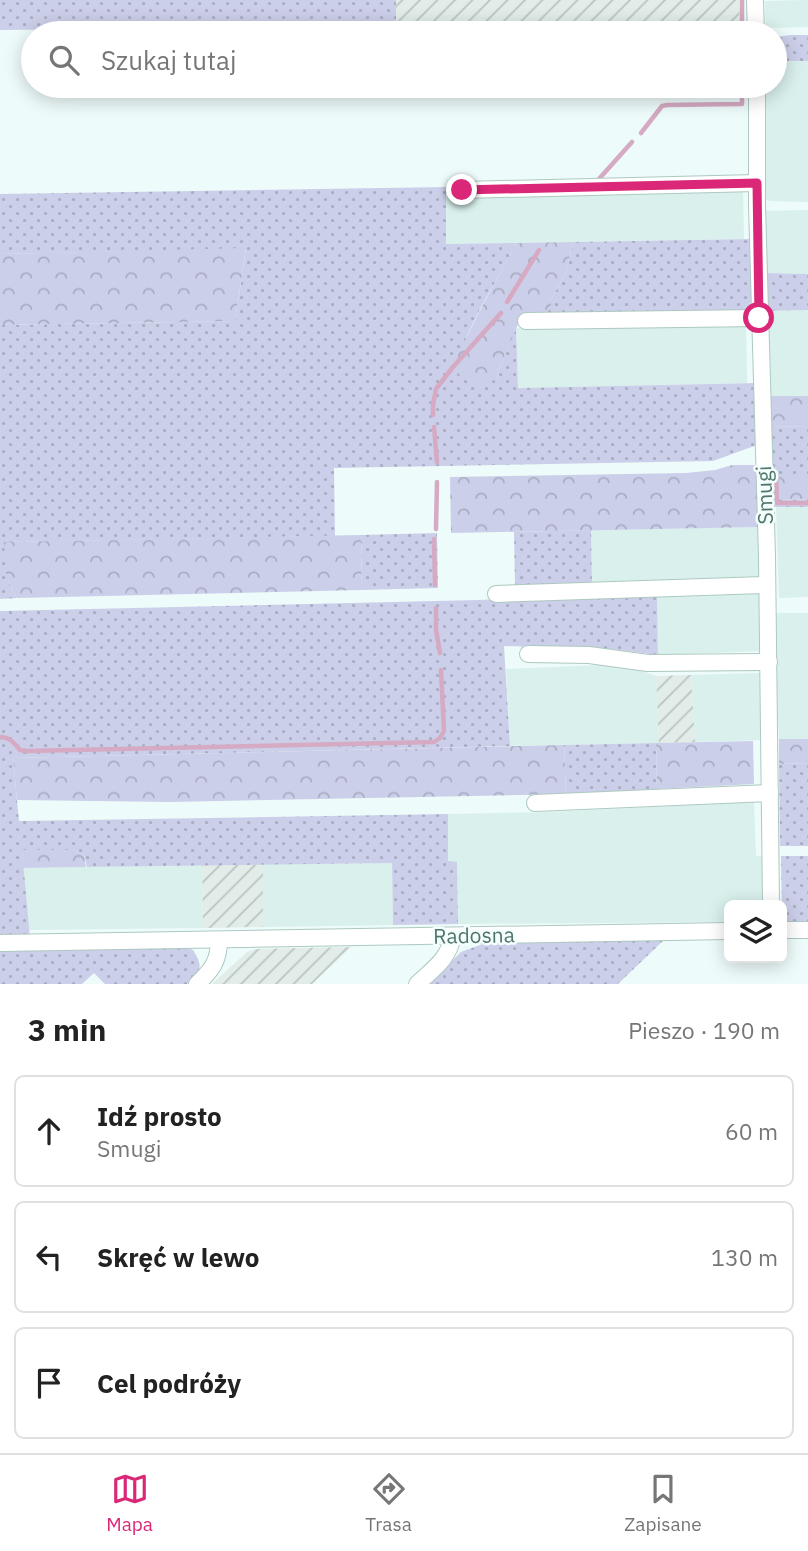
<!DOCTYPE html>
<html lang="pl">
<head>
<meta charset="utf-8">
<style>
	:root { --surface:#fff; --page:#f6f6f6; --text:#222; --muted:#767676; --line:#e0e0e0; --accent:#db2777 }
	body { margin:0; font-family:"IBM Plex Sans",sans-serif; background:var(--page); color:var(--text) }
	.controls { position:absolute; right:21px; bottom:21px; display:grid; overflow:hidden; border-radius:10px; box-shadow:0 4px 18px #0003 }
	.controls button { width:63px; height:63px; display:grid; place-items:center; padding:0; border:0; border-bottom:2px solid var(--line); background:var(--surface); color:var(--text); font:35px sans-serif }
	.stop { position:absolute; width:21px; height:21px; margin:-16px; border:5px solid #db2777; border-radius:50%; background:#fff }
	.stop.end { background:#db2777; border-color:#fff; box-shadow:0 2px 7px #0008 }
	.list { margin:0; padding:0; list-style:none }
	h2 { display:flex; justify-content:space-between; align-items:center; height:91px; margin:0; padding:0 28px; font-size:30px }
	h2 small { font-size:23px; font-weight:400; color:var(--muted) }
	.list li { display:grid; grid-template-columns:46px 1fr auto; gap:21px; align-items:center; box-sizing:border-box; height:112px; margin:0 14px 14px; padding:0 14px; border:2px solid var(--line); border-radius:10px }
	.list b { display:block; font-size:26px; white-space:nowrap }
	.list p { margin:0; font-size:23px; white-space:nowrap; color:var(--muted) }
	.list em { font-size:23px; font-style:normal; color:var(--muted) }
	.icon { flex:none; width:38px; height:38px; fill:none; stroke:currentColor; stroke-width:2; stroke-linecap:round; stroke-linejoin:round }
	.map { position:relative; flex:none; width:808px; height:984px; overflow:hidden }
	.search { position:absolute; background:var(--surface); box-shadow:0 4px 18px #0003; left:21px; right:21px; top:21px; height:77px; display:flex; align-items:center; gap:18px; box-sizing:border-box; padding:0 24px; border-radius:38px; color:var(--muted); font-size:26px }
	.sheet { height:469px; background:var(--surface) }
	nav { display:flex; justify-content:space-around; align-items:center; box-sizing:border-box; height:98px; border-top:2px solid var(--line); background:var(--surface); font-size:19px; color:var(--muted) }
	nav a { display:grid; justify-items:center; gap:4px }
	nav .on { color:var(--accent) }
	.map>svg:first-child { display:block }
	.residential { fill:#d9f0ed }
	.industrial { fill:url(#industrial-furrows) }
	.grass { fill:url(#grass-dots) }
	.forest { fill:url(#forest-crowns) }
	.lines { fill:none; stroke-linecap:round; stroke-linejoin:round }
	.stream { stroke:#d5aac2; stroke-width:4.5 }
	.street-casing { stroke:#adc9c1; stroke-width:18 }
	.street { stroke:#fff; stroke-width:16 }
	.route { stroke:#db2777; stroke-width:9 }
	.labels { text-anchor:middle; stroke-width:5; stroke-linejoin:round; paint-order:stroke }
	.street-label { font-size:21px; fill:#517669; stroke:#f4fefd }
</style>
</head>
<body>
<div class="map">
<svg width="808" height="984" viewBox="0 0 808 984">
	<defs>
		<pattern id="industrial-furrows" width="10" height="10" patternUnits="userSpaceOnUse" patternTransform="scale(1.75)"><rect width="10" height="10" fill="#e2ece9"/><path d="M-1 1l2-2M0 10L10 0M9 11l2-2" fill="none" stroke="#bac4c1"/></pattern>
		<pattern id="grass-dots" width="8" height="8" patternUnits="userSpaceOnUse" patternTransform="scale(1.75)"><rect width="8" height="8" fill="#cccfe9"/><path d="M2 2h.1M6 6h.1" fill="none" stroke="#a8adc1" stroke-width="1.8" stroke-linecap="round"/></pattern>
		<pattern id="forest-crowns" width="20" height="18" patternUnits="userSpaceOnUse" patternTransform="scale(1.75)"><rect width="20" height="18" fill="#cccfe9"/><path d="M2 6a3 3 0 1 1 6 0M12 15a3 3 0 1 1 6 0" fill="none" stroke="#a8adc1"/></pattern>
	</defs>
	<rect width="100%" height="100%" fill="#edfbfa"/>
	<g class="residential">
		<path d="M808 0V27L766 28 765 1Z"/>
		<path d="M775 61H808V202L770 201 765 199 766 90H771V86H775Z"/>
		<path d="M743 191 744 239 446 244V197Z"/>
		<path d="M808 210V274L767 273 766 211Z"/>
		<path d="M808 310V396H769L768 311Z"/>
		<path d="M746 325 747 383 518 388 516 328Z"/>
		<path d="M776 507H808V597L779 598Z"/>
		<path d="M759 527 761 579 592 584 591 530Z"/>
		<path d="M761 593 763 651 658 655 657 596Z"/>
		<path d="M773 613H808V739H779Z"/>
		<path d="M623 664 656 676 659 743 510 746 506 669Z"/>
		<path d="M760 673 761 740 695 742 691 675Z"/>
		<path d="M754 802 756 856H762V905H729V922L458 924 457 863 448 862V814L549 812Z"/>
		<path d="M392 863 393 925 263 927V864Z"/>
		<path d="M202 865 203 928 29 930 23 868Z"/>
	</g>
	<g class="industrial">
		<path d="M396 0H739L740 22 396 26Z"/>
		<path d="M691 675 695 742 659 743 656 676Z"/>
		<path d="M263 864V927L203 928 202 865Z"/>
		<path d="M351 947 312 984H212L247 952 256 949Z"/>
	</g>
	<g class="grass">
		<path d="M0 0H396V26L0 30Z"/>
		<path d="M791 35H808V61H775V37Z"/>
		<path d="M446 187V244L516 243C500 276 479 307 465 341L498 379 499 369 516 328 518 388 756 383 757 445 713 461 334 468 335 536 5 542 9 583 17 598 0 599V325L235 321 246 249 0 254V194Z"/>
		<path d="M749 239 752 299 749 306 742 312 543 315 550 305 552 298 566 272 573 242Z"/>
		<path d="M767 273 808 274V310L768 311Z"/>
		<path d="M808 426V474L779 475V497L781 500 808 499V507H776L772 506 770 427Z"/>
		<path d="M591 530 592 584 515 586 514 532Z"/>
		<path d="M437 533 438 588 362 590 361 535Z"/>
		<path d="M657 596 658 655 611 649 504 646 510 746 13 758 19 821 448 814V861L457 862 458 924 393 925 392 863 87 867 84 855 74 850H22L30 938H0V611Z"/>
		<path d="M656 743 657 789 566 794 564 745Z"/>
		<path d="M808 763V846H780L779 764Z"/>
		<path d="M781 856H808V922L788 923 782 918Z"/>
		<path d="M667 937 618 984H428L461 952 488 942Z"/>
		<path d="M184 947 193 950C204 968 201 970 187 984H105L94 973 82 984H0V951Z"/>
	</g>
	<g class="forest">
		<path d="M573 242 566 272 552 298 551 305 543 315 521 317 499 369 498 378C486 385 480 385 467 381 458 378 455 368 457 358 458 352 463 345 466 339 481 306 500 275 516 243Z"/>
		<path d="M246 248 235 321 0 325V254Z"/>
		<path d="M769 396H808V426L770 427Z"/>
		<path d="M732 465H756L759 527 451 533 450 477 686 473 715 470Z"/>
		<path d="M779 474H808V499L780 500 779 497Z"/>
		<path d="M361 535 362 590 17 598 9 583 6 574 4 542Z"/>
		<path d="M779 739H808V763L779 764Z"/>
		<path d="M753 741 754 784 657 789 656 743Z"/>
		<path d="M564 745 566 794 170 802 17 800 13 758Z"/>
		<path d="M22 850H74L84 855 86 867 23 868Z"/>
	</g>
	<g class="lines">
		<g class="stream">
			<path d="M742 0V33"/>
			<path d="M641 133 662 106 667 105 742 104V86"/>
			<path d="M598 180 632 142"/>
			<path d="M507 302 539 250"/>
			<path d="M433 415V405L436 389 453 367 501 313"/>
			<path d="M434 427 437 462"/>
			<path d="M776 475 777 503H808"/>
			<path d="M436 529 437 482"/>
			<path d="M434 539 435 585"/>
			<path d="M436 608V630L440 653"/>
			<path d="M0 737C10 737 14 743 20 750L27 751 434 742 440 738 444 731 441 670"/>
		</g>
		<g class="street-casing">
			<g id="street">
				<path d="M755 0 756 33"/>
				<path d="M757 86V205L767 556 771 905"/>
				<path d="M462 190 757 183"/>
				<path d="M526 321 759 318"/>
				<path d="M496 594 767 585"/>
				<path d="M528 654 589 655 648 663 769 662"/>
				<path d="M535 803 770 793"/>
				<path d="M782 930H808"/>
				<path d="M0 943 729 931"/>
				<path d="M197 984C212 970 219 961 219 940"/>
				<path d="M417 984C434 968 448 960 453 936"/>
			</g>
		</g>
		<use href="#street" class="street"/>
	</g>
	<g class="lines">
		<path class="route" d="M462 190 757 183 759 318"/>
	</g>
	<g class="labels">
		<g class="street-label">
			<text transform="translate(765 495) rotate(-92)" y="7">Smugi</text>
			<text transform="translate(474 936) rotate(-1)" y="7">Radosna</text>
		</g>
	</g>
</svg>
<div class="controls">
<button><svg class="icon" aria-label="layers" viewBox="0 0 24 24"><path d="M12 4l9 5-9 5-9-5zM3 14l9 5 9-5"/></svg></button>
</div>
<div class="stop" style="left:759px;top:318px"></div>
<div class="stop end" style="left:462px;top:190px"></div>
<div class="search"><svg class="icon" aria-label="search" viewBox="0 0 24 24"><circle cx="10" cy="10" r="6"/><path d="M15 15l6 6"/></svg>Szukaj tutaj</div>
</div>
<section class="sheet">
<h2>3 min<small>Pieszo · 190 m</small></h2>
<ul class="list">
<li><svg class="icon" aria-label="ahead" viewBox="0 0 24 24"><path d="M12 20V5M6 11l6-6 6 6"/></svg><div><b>Idź prosto</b><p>Smugi</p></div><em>60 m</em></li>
<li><svg class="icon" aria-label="left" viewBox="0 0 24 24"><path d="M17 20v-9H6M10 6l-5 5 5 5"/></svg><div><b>Skręć w lewo</b></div><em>130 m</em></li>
<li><svg class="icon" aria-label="arrive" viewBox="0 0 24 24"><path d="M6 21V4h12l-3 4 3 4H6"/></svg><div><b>Cel podróży</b></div></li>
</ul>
</section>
<nav>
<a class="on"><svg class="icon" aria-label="map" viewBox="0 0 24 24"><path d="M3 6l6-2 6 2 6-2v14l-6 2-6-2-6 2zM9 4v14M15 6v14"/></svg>Mapa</a>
<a><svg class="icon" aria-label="directions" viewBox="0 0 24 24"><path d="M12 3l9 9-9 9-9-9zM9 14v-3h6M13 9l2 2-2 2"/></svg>Trasa</a>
<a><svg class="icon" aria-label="saved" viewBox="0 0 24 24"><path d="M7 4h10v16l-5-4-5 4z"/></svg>Zapisane</a>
</nav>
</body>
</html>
